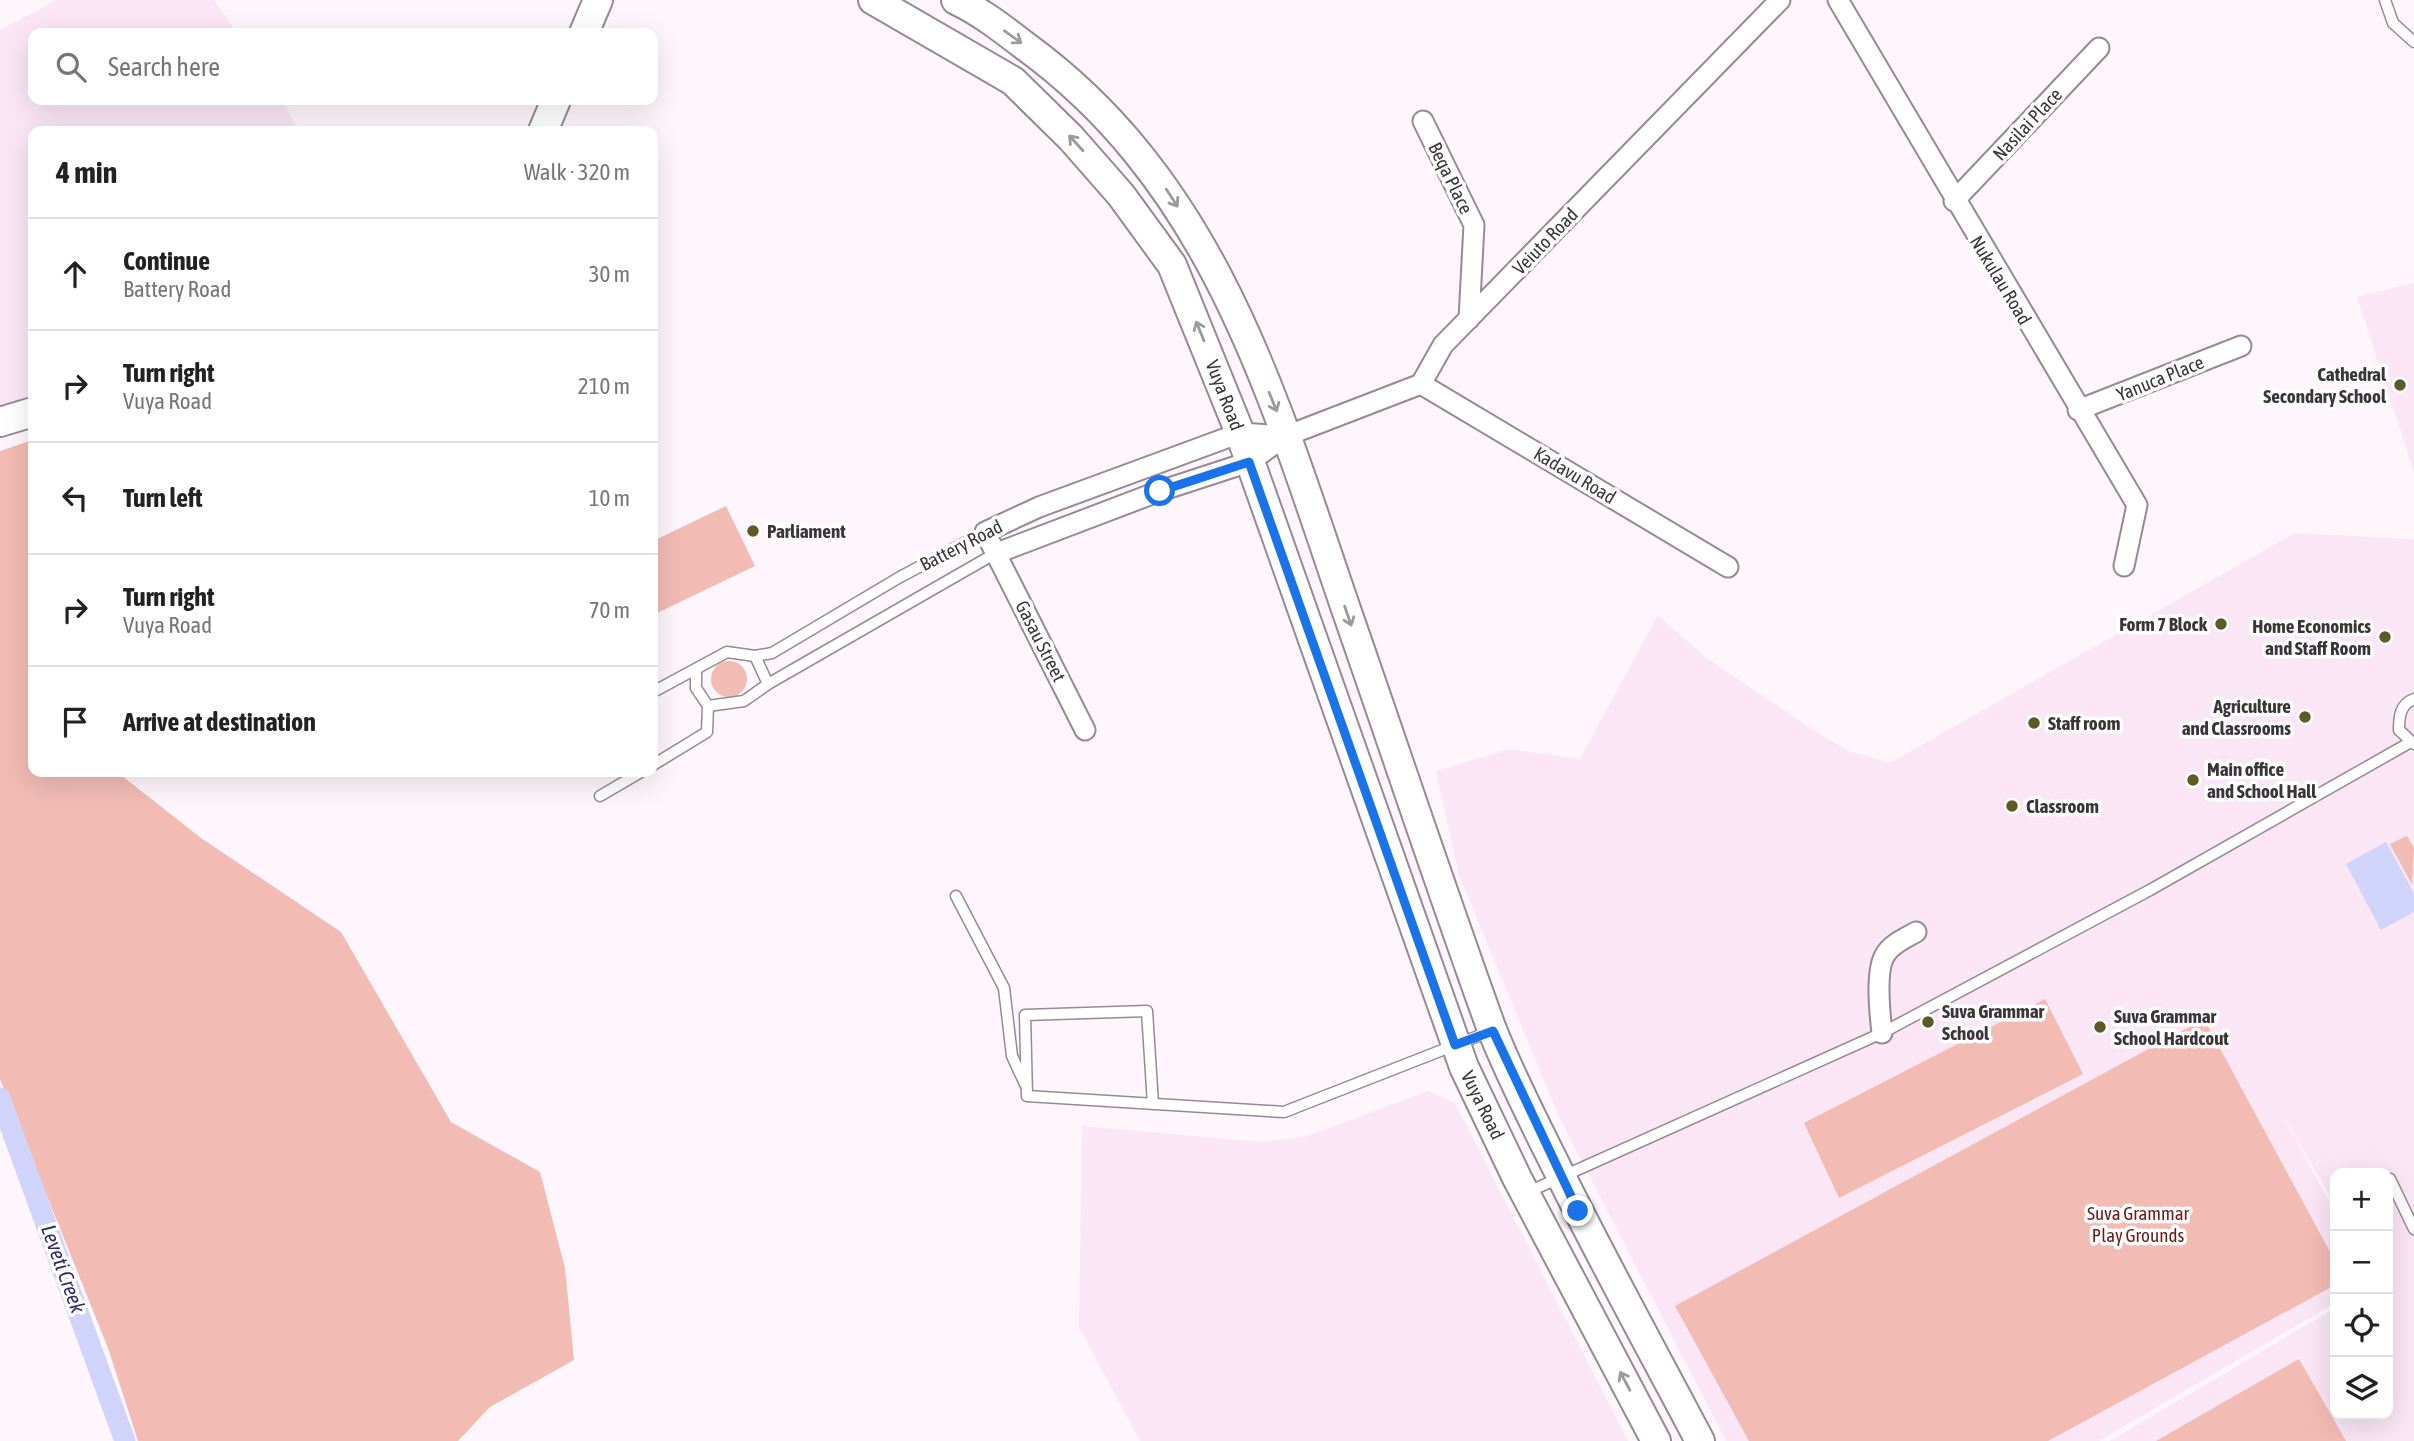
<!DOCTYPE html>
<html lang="en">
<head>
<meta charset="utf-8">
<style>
	:root { --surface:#fff; --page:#f2f2f2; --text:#222; --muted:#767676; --line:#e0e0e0 }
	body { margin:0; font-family:"Asap Condensed",sans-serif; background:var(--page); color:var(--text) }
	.controls { position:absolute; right:21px; bottom:21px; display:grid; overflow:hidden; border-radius:14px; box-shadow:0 7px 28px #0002 }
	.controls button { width:63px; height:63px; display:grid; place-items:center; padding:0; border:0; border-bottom:2px solid var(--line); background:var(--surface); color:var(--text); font:35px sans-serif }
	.stop { position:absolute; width:21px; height:21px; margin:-16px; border:5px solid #1a73e8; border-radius:50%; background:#fff }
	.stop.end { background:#1a73e8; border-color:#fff; box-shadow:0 2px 7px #0008 }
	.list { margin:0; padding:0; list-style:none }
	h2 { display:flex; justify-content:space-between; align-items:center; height:91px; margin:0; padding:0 28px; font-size:30px }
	h2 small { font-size:23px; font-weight:400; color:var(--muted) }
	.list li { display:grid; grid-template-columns:46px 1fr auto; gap:21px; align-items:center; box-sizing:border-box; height:112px; padding:0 28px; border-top:2px solid var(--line) }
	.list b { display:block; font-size:26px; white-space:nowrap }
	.list p { margin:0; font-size:23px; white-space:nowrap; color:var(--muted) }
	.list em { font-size:23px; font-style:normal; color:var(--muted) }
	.icon { flex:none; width:38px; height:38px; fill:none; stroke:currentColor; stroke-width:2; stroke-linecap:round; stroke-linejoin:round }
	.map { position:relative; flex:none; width:2414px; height:1441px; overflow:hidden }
	.search { position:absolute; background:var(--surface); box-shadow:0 7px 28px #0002; left:28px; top:28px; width:630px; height:77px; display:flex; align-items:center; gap:18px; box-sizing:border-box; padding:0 24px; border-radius:14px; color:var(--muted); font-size:26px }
	.panel { position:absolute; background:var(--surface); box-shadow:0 7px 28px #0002; left:28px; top:126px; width:630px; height:651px; border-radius:14px }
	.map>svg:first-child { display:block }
	.built { fill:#fae6f5 }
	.green { fill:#f2bbb4 }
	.water { fill:#d1d4fa }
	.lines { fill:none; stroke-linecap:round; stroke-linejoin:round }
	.canal { stroke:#d1d4fa; stroke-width:21 }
	.lane-casing { stroke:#968a94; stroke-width:13 }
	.street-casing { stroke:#968a94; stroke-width:23 }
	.secondary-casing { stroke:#968a94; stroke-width:32 }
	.lane { stroke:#fff; stroke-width:10 }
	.street { stroke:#fff; stroke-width:19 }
	.secondary { stroke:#fff; stroke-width:28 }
	.oneway { stroke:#9c9a9c }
	.route { stroke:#1a73e8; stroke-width:9 }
	.poi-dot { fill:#5e5926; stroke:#fff; stroke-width:2.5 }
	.labels { text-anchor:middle; stroke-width:7; stroke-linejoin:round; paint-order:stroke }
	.street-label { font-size:19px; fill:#3a3539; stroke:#fff }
	.poi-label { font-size:19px; font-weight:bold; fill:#3a3539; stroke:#fff; text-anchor:start }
	.park-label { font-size:19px; fill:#6d1918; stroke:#fff }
	.water-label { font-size:21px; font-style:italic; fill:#2f2a71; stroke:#fff }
</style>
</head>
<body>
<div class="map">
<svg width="2414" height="1441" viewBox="0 0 2414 1441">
	<rect width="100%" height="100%" fill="#fef6fc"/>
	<g class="built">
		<path d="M57 0H214L237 33H33V100H282L299 131H33V396L0 406V30Z"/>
		<path d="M2414 283V472L2357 297Z"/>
		<path d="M2295 533 2414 539V1441H2110L2335 1308V1415H2388V1173H2335V1205L2276 1102 2335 1213V1303L2099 1441H1726L1559 1117 1459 875 1436 771 1510 749 1580 759 1658 615 1705 657 1806 725 1846 750 1890 763Z"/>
		<path d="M1428 1091 1455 1103 1628 1441H1140L1079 1327 1082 1126 1262 1142 1305 1137Z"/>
	</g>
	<g class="green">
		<path d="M33 440V772H117L201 838 341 932 451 1122 540 1172 565 1268 574 1360 490 1407 458 1441H138L108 1348 0 1079V451Z"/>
		<path d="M726 506 755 566 653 615V541Z"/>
		<circle cx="729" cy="679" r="18"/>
		<path d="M2407 836 2414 848 2412 885 2390 844Z"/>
		<path d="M2045 999 2083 1074 1839 1198 1804 1123Z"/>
		<path d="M2204 1019 2335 1261V1285L2048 1441H1749L1675 1306Z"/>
		<path d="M2299 1359 2346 1441H2156Z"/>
	</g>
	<path class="water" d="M2386 842 2414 893V912L2381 930 2346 864Z"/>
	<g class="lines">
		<path class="canal" d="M0 1098 125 1441"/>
		<g class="lane-casing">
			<g id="lane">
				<path d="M2385 0 2393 23 2414 42"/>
				<path d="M755 656 768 684"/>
				<path d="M653 692 727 652 755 656 772 653 900 577 985 532"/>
				<path d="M708 706 744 701 768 684 996 553"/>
				<path d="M2414 744 2399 730C2399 717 2400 704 2414 699"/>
				<path d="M653 765 707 732 708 706 696 688V669"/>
				<path d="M600 796 641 772"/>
				<path d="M956 896 1004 988 1012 1056 1025 1084"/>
				<path d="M1153 1104 1147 1011 1025 1015 1027 1096 1284 1112 1491 1031"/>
				<path d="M2390 1179 2414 1229"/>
				<path d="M1528 1192 1882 1033 2150 890 2409 743"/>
			</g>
		</g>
		<g class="street-casing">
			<g id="street">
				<path d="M1838 0 2137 505 2124 566"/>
				<path d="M1423 121 1474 225 1469 319"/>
				<path d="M1954 201 2099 48"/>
				<path d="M1421 384 1728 567"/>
				<path d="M2078 410 2241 346"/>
				<path d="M997 553 1160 491 1249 462 1286 436 1421 384 1443 345 1780 0"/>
				<path d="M1085 730 985 532 1039 507 1240 433 1286 436"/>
				<path d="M1882 1033C1880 1015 1875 971 1885 955 1891 944 1906 938 1916 932"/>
			</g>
		</g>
		<g class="secondary-casing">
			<g id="secondary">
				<path d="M873 0 1013 81 1071 138 1121 195 1172 265 1240 433 1464 1067 1517 1178 1656 1441"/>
				<path d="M956 0C981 12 1003 29 1025 46 1216 185 1274 400 1347 612 1395 750 1441 889 1491 1027 1509 1073 1532 1118 1554 1162 1600 1256 1651 1348 1700 1441"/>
				<path d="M584 33 598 0"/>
				<path d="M543 131 556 100"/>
				<path d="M0 422 33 412"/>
			</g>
		</g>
		<use href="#lane" class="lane"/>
		<use href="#street" class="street"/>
		<use href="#secondary" class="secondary"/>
	</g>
	<defs><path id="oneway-shaft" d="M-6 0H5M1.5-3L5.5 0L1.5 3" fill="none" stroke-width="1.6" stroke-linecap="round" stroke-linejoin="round" transform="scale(1.75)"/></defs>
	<g class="oneway">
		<use href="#oneway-shaft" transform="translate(1013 37) rotate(36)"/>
		<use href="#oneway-shaft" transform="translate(1076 143) rotate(-132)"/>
		<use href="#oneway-shaft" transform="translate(1172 198) rotate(57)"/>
		<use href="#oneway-shaft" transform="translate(1200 331) rotate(-112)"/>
		<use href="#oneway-shaft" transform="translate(1273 402) rotate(68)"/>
		<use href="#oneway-shaft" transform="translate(1348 616) rotate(71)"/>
		<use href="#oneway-shaft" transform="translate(1625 1381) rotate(-118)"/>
	</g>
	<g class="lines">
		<path class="route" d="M1160 491 1249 462 1455 1045 1493 1031 1578 1211"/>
	</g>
	<g class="poi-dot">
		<circle cx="2400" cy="385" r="7"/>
		<circle cx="753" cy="531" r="7"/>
		<circle cx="2221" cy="624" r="7"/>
		<circle cx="2385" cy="637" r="7"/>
		<circle cx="2305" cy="717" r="7"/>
		<circle cx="2034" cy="723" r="7"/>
		<circle cx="2193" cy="780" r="7"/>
		<circle cx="2012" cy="806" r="7"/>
		<circle cx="1928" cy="1022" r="7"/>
		<circle cx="2100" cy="1027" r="7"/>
	</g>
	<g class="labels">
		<g class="street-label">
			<text transform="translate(2027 124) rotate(-47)" y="7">Nasilai Place</text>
			<text transform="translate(1451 178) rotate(64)" y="7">Beqa Place</text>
			<text transform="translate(1545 241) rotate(-46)" y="7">Veiuto Road</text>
			<text transform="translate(2001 280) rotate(59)" y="7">Nukulau Road</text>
			<text transform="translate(2160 378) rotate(-22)" y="7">Yanuca Place</text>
			<text transform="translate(1225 395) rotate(69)" y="7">Vuya Road</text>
			<text transform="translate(1575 475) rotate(31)" y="7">Kadavu Road</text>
			<text transform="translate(961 545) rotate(-27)" y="7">Battery Road</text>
			<text transform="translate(1041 641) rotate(63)" y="7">Gasau Street</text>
			<text transform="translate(1483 1105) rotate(64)" y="7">Vuya Road</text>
		</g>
		<g class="poi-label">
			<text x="2386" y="381" text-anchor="end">Cathedral<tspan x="2386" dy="22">Secondary School</tspan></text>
			<text x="767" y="538">Parliament</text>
			<text x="2207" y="631" text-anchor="end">Form 7 Block</text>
			<text x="2371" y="633" text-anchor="end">Home Economics<tspan x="2371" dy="22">and Staff Room</tspan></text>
			<text x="2291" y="713" text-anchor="end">Agriculture<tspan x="2291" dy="22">and Classrooms</tspan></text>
			<text x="2048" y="730">Staff room</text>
			<text x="2207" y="776">Main office<tspan x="2207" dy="22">and School Hall</tspan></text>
			<text x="2026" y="813">Classroom</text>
			<text x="1942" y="1018">Suva Grammar<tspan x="1942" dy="22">School</tspan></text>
			<text x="2114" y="1023">Suva Grammar<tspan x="2114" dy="22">School Hardcout</tspan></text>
		</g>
		<g class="park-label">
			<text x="2138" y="1220">Suva Grammar<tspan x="2138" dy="22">Play Grounds</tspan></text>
		</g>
		<g class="water-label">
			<text transform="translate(63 1269) rotate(70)" y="7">Leveti Creek</text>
		</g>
	</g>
</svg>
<div class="controls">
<button>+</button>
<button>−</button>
<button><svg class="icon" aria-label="locate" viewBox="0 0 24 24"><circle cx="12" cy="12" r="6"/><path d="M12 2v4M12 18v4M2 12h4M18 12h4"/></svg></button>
<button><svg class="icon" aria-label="layers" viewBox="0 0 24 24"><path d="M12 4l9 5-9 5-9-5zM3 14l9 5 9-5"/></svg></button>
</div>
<div class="stop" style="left:1160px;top:491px"></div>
<div class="stop end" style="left:1578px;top:1211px"></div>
<div class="search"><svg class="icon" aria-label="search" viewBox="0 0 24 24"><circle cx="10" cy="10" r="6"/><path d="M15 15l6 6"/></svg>Search here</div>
<section class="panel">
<h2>4 min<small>Walk · 320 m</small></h2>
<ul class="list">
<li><svg class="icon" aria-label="ahead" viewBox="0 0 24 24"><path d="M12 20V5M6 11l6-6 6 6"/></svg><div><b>Continue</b><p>Battery Road</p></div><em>30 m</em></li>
<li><svg class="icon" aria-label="right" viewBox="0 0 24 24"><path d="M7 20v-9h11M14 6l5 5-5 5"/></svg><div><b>Turn right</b><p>Vuya Road</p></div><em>210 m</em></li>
<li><svg class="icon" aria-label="left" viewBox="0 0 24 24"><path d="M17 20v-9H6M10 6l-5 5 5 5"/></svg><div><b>Turn left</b></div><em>10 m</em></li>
<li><svg class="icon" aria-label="right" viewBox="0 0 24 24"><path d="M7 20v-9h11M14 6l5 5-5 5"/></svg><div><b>Turn right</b><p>Vuya Road</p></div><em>70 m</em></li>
<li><svg class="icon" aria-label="arrive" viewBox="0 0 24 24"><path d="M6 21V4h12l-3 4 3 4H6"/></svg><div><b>Arrive at destination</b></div></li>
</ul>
</section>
</div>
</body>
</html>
